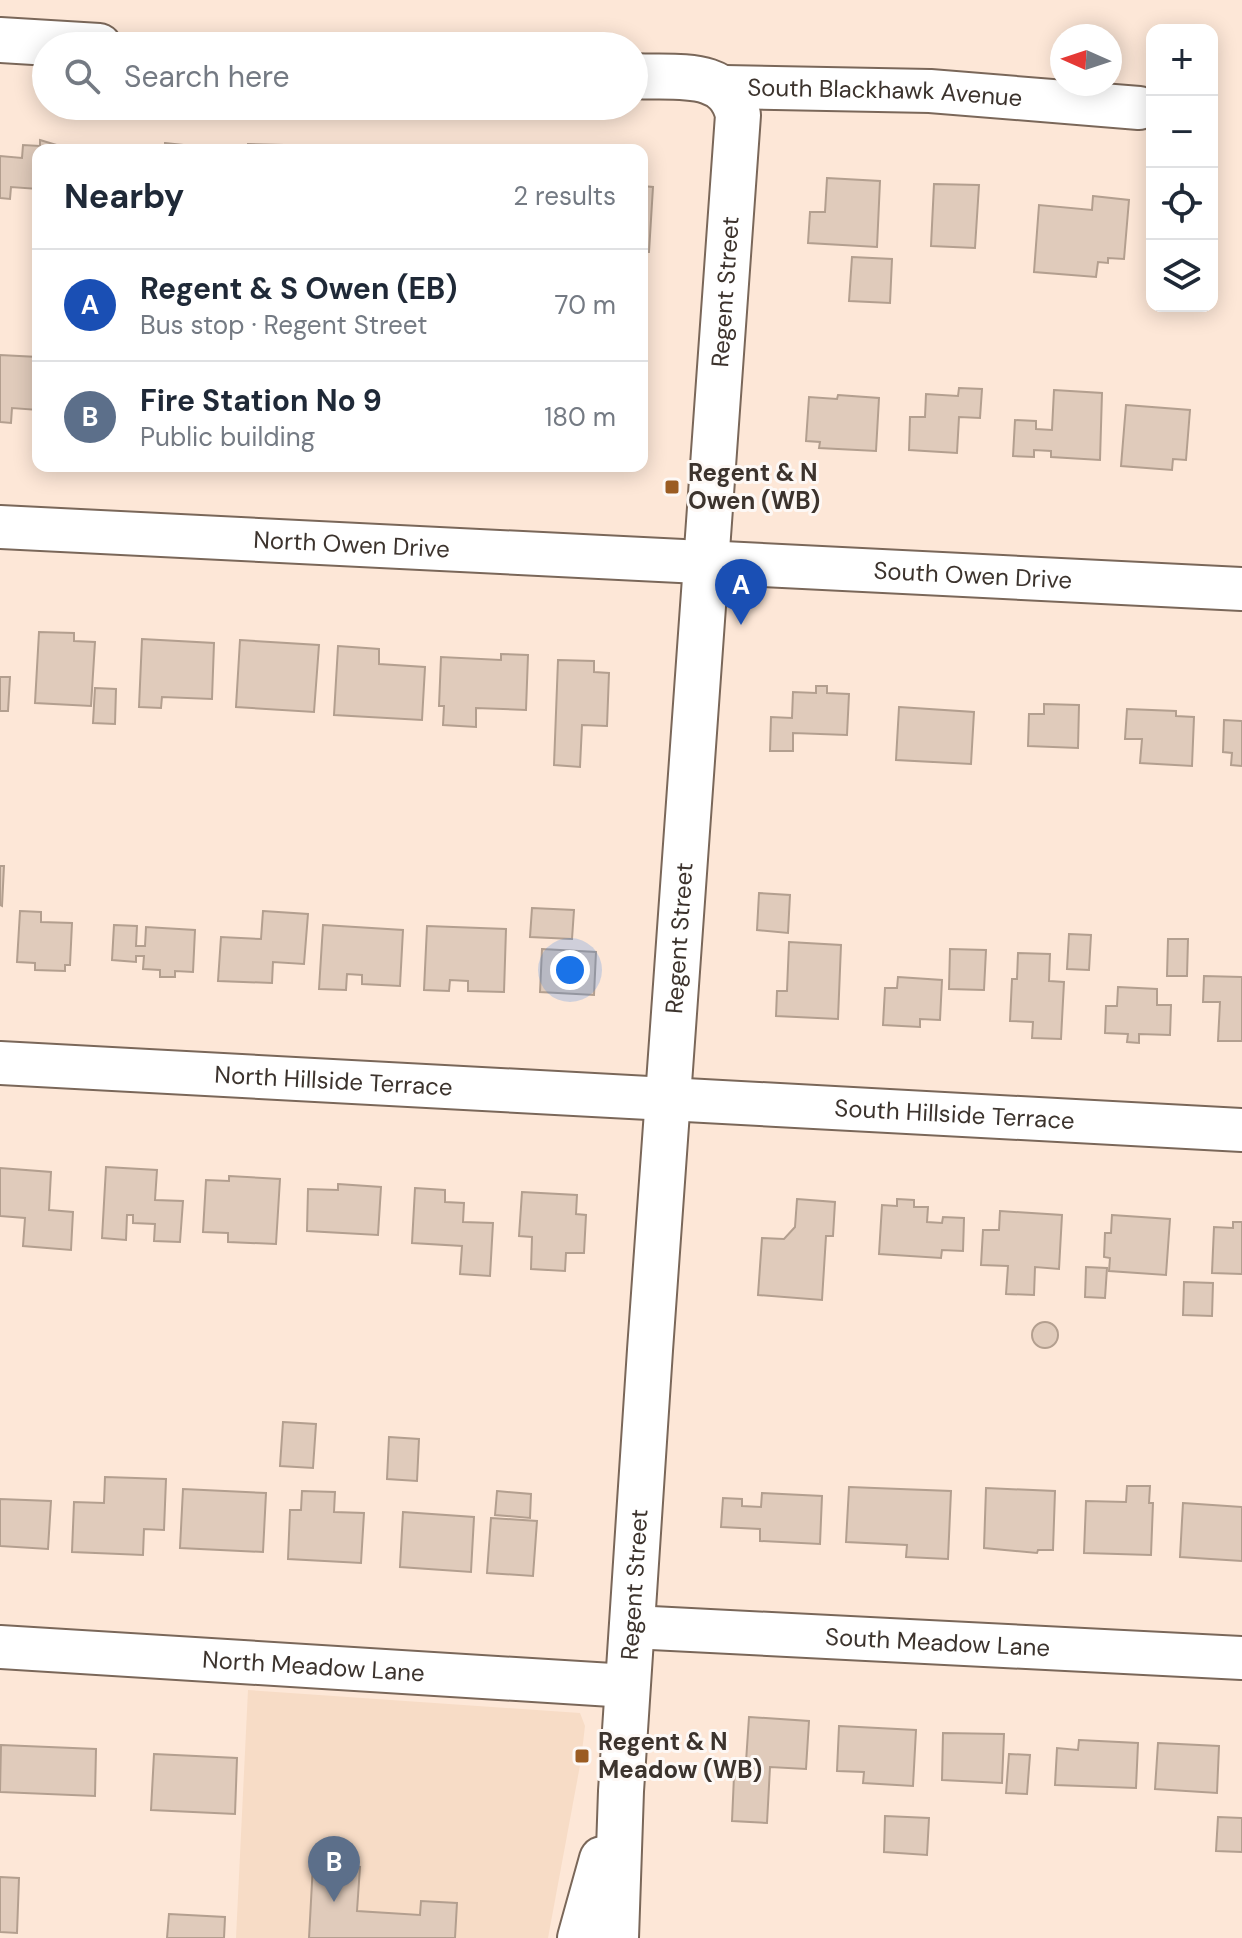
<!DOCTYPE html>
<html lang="en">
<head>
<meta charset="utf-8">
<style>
	:root { --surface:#fff; --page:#f2f2f3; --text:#1f2937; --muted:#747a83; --line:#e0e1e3; --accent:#ea580c }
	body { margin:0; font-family:"DM Sans",sans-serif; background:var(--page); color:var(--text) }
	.controls { position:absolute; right:24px; top:24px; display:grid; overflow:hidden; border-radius:16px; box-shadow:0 4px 20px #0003 }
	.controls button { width:72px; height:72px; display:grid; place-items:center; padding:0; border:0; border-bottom:2px solid var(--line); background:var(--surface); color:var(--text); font:40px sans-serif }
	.compass { position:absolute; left:1050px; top:24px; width:72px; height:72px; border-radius:50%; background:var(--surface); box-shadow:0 4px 20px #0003; rotate:273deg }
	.you { position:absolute; left:570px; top:970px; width:28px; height:28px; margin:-20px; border:6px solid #fff; border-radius:50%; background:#1a73e8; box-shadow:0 0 0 12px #1a73e833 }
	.badge { display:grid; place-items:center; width:52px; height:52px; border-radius:50%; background:var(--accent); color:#fff; font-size:26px; font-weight:700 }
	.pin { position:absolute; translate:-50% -66px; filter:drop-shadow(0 2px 4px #0008) }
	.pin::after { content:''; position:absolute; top:42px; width:28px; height:24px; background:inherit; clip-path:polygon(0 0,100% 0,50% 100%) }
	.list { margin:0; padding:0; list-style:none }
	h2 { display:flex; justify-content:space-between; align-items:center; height:104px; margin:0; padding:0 32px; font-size:34px }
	h2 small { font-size:26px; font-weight:400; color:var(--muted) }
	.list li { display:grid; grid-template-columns:52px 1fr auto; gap:24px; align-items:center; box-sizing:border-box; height:112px; padding:0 32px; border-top:2px solid var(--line) }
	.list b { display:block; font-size:30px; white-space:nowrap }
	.list p { margin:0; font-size:26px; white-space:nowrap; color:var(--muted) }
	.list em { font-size:26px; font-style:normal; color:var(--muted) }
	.icon { flex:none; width:44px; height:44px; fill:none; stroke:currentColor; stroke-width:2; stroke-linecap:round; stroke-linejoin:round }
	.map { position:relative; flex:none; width:1242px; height:1938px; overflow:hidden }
	.search { position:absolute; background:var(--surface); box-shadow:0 4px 20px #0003; left:32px; top:32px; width:616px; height:88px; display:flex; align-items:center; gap:20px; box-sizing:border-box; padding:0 28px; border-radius:44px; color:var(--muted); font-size:30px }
	.panel { position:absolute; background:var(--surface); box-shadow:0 4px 20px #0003; left:32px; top:144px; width:616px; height:328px; border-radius:16px }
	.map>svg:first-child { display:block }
	.built { fill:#f7dcc6 }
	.building { fill:#e0cbbb; stroke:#b39f8f; stroke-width:2 }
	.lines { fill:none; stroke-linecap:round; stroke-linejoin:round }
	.minor-casing { stroke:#7a6759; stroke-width:46 }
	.tertiary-casing { stroke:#7a6759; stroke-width:48 }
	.minor { stroke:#fff; stroke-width:42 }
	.tertiary { stroke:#fff; stroke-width:44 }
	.poi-dot { fill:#9b5c22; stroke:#fdf8f5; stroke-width:3 }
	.labels { text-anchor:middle; stroke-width:6; stroke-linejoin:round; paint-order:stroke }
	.street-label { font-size:24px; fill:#3c332d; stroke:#fdf8f5 }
	.poi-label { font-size:24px; font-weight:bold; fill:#3c332d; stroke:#fdf8f5; text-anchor:start }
</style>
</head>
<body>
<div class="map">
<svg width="1242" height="1938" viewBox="0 0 1242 1938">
	<rect width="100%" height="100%" fill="#fde7d7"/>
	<path class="built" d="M248 1690 580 1713 585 1726 581 1760 548 1938H236Z"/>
	<g class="building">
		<path d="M40 140 73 150H38V189L11 187 10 199 0 198V156L22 158 23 145 40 146Z"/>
		<path d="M165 143 192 146V150H146V147L165 148Z"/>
		<path d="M248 144 283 145V150H248Z"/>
		<path d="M108 145 130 146V150H108Z"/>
		<path d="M827 178 880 181 877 247 808 243 810 212H825Z"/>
		<path d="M934 184 979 185 975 248 931 246Z"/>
		<path d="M642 186 653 187 649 252H642Z"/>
		<path d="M1093 196 1129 200 1124 259 1108 258V263L1098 262 1096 277 1034 272 1039 205 1092 210Z"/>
		<path d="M852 257 892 259 890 303 849 301Z"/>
		<path d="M0 355 38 357V410L12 408 11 423 0 422Z"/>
		<path d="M959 388 982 389 980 418 959 417 957 453 909 450 910 417H925L926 394 958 396Z"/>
		<path d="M1054 390 1102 393 1100 460 1051 457V451L1034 450V457L1013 456 1015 420 1036 421V429L1052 430Z"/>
		<path d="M838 395 879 398 876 451 819 448 820 442 806 441 809 397 837 399Z"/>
		<path d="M1126 405 1190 410 1186 460 1173 459 1172 470 1121 466Z"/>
		<path d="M39 632 74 633V641L95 642 91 706 35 703Z"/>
		<path d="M142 639 214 643 212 699 162 697 161 708 139 707Z"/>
		<path d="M240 640 319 645 314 712 236 707Z"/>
		<path d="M338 646 379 649V664L425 667 422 720 334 715Z"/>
		<path d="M501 654 528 655 526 710 476 708V727L443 725 444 706H439L441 657 501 660Z"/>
		<path d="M558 660 594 661V672L609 673 607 726 582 725 580 767 554 765Z"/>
		<path d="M0 677H10L8 711H0Z"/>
		<path d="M816 686H827V693L849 694 847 735 793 733V751H770L771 717 792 718 793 692 816 693Z"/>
		<path d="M95 688 116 689 115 724 93 723Z"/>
		<path d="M1044 704 1079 705 1078 748 1028 746 1029 714H1044Z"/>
		<path d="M899 707 974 712 971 764 896 760Z"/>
		<path d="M1127 709 1176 711V716L1194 717 1192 766 1140 763 1142 739H1125Z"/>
		<path d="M1224 720 1242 721V766L1231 765 1232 753 1223 752Z"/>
		<path d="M0 866H4L2 906 0 905Z"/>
		<path d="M759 893 790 895 788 933 757 930Z"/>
		<path d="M532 908 574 910 572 939 530 937Z"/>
		<path d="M20 911 41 912V922L72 923 70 965H65V971L35 970V963L17 962Z"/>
		<path d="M263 911 308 914 304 964 273 962 272 983 218 981 221 937 261 939Z"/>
		<path d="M114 925 137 926 136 946H145L146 927 195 930 193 972 175 971V977H160V970L143 969 144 956H136V962L112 960Z"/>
		<path d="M323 925 403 930 400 986 362 984V975L347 974 346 990 319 989Z"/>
		<path d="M427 926 506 929 504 992 468 991V981L450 980 449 991 424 990Z"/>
		<path d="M1069 934 1091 935 1089 970 1067 969Z"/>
		<path d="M1168 939H1188L1187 976H1167Z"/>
		<path d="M789 942 841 945 838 1019 776 1016 777 991H787Z"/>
		<path d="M542 949 596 952 594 995 540 992Z"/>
		<path d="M950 949 986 950 984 990 949 989Z"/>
		<path d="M1018 953 1050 954 1049 981 1064 982 1061 1039 1032 1038 1033 1022 1010 1021 1012 979H1017Z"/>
		<path d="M1204 976 1242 977V1041H1218L1220 1002H1203Z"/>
		<path d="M898 977 942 980 940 1020 920 1019V1027L883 1025 885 988H897Z"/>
		<path d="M1118 987 1157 989V1005H1171L1170 1035 1139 1034V1043L1127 1042 1128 1034 1105 1033 1106 1006H1117Z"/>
		<path d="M106 1167 157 1170 155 1200 183 1201 180 1242 154 1241 155 1224 133 1223V1215H127L126 1240 102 1238Z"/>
		<path d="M0 1168 51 1172 49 1210 73 1212 71 1250 23 1246 25 1218 0 1216Z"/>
		<path d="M229 1176 280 1179 276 1244 228 1242V1233L203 1232 206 1180 229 1181Z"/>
		<path d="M338 1184 381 1187 378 1235 307 1231 308 1189 338 1190Z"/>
		<path d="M415 1188 445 1190V1202L464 1203 463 1222 493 1223 490 1276 460 1274 462 1246 412 1243Z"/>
		<path d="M522 1192 577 1195 576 1214 586 1215 584 1253H566L565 1271 531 1269 532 1237 519 1236Z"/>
		<path d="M797 1199 835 1202 833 1236H826L822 1300 758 1295 762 1238 784 1239 795 1227Z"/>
		<path d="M897 1199 914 1200V1207H928L927 1222 942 1223 943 1217 964 1218 963 1251 942 1250 941 1258 879 1254 882 1205 897 1206Z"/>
		<path d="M1000 1211 1062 1215 1059 1269 1035 1267 1034 1295 1006 1294 1008 1266 981 1265 983 1230H999Z"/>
		<path d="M1112 1215 1170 1219 1166 1275 1109 1271 1110 1258 1104 1257 1105 1233H1111Z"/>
		<path d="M1233 1222H1242V1274L1212 1273 1214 1227 1233 1228Z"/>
		<path d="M1086 1267 1107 1268 1105 1298 1085 1297Z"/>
		<path d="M1184 1282 1213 1283 1212 1316 1183 1315Z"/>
		<circle cx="1045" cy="1335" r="13"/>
		<path d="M283 1422 316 1424 313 1468 280 1466Z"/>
		<path d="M389 1437 419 1439 417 1481 387 1479Z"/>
		<path d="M105 1477 166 1479 164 1530 144 1529 143 1555 72 1552 74 1502 104 1503Z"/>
		<path d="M1127 1486H1150L1149 1503H1153L1151 1555 1084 1553 1086 1501 1126 1502Z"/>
		<path d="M849 1487 951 1491 948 1559 906 1557 907 1545 846 1542Z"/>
		<path d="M986 1488 1055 1491 1053 1550H1038L1037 1553 984 1548Z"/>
		<path d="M183 1489 266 1493 263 1552 180 1548Z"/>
		<path d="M302 1491 335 1492 334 1512 364 1513 361 1563 288 1559 290 1510H301Z"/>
		<path d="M497 1491 531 1494 530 1518 495 1515Z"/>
		<path d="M762 1493 822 1496 820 1544 760 1541V1529L721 1527 723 1498 742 1499V1506L761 1507Z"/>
		<path d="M0 1499 51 1501 48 1549 0 1546Z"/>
		<path d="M1183 1503 1242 1507V1561L1180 1557Z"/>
		<path d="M403 1512 474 1517 471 1572 400 1567Z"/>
		<path d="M491 1518 537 1521 533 1576 487 1573Z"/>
		<path d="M749 1717 809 1721 806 1769 770 1767 767 1823 732 1821 734 1776 745 1777Z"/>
		<path d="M839 1726 916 1730 913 1786 863 1783 864 1772 837 1771Z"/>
		<path d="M943 1733 1004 1734 1002 1783 942 1780Z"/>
		<path d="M1079 1740 1138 1743 1136 1788 1055 1785 1057 1748 1078 1750Z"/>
		<path d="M1158 1743 1219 1746 1217 1793 1155 1789Z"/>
		<path d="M1 1745 96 1749 95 1796 0 1792Z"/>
		<path d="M154 1754 237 1758 235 1814 151 1810Z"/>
		<path d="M1009 1754 1030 1755 1027 1794 1006 1793Z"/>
		<path d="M885 1816 929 1818 927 1855 884 1852Z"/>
		<path d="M1218 1817 1242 1818V1852L1216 1851Z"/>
		<path d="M313 1864 360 1867 357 1911 420 1915 421 1901 457 1903 455 1938H309Z"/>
		<path d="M0 1877 19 1878 17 1933 0 1932Z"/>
		<path d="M169 1914 225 1917 224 1938H167Z"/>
	</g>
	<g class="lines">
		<g class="minor-casing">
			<g id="minor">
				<path id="s1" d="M725 87 930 91 1139 108"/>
				<path id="s2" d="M0 527 1242 589"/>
				<path id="s3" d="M0 1063 1242 1130"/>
				<path id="s4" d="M632 1627 1242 1658"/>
				<path id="s5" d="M0 1647 628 1686"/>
			</g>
		</g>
		<g class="tertiary-casing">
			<g id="tertiary">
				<path d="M0 40 99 46"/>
				<path d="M580 1938 602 1859"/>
				<path id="s6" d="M616 1938 621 1791 650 1350 738 115C727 67 674 79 634 76"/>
			</g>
		</g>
		<use href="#minor" class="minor"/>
		<use href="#tertiary" class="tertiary"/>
	</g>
	<g class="poi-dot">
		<rect x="664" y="479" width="16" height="16" rx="4"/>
		<rect x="574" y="1748" width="16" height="16" rx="4"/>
	</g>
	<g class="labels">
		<g class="street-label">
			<text dy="8" stroke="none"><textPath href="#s1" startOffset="160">South Blackhawk Avenue</textPath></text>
			<text dy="8" stroke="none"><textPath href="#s6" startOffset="1650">Regent Street</textPath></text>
			<text dy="8" stroke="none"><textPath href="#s2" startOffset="352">North Owen Drive</textPath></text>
			<text dy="8" stroke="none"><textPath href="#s2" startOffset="974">South Owen Drive</textPath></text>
			<text dy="8" stroke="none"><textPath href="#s6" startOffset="1002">Regent Street</textPath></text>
			<text dy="8" stroke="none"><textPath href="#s3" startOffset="334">North Hillside Terrace</textPath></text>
			<text dy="8" stroke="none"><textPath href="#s3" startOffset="956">South Hillside Terrace</textPath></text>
			<text dy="8" stroke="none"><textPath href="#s6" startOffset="354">Regent Street</textPath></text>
			<text dy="8" stroke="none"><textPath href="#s4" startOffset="306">South Meadow Lane</textPath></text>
			<text dy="8" stroke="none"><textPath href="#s5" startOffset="314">North Meadow Lane</textPath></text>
		</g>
		<g class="poi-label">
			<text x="688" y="481">Regent &amp; N<tspan x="688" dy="28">Owen (WB)</tspan></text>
			<text x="598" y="1750">Regent &amp; N<tspan x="598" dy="28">Meadow (WB)</tspan></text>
		</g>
	</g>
</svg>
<div class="controls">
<button>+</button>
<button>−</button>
<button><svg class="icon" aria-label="locate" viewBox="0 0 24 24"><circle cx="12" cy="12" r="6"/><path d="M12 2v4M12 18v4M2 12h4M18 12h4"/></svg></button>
<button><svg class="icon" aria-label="layers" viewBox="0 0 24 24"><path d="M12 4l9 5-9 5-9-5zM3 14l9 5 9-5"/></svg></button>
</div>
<svg class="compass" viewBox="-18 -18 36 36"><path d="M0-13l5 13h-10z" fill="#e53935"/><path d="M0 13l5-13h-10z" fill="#747a83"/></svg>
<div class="you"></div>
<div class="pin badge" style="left:741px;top:625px;background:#1a4fb4">A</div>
<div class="pin badge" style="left:334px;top:1902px;background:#5c6f8a">B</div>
<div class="search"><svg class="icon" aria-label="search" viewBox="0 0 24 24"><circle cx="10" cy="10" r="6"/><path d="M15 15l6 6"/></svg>Search here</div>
<section class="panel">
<h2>Nearby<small>2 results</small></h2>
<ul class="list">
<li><span class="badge" style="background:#1a4fb4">A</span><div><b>Regent &amp; S Owen (EB)</b><p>Bus stop · Regent Street</p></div><em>70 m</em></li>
<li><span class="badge" style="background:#5c6f8a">B</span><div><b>Fire Station No 9</b><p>Public building</p></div><em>180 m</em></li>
</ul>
</section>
</div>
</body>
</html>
